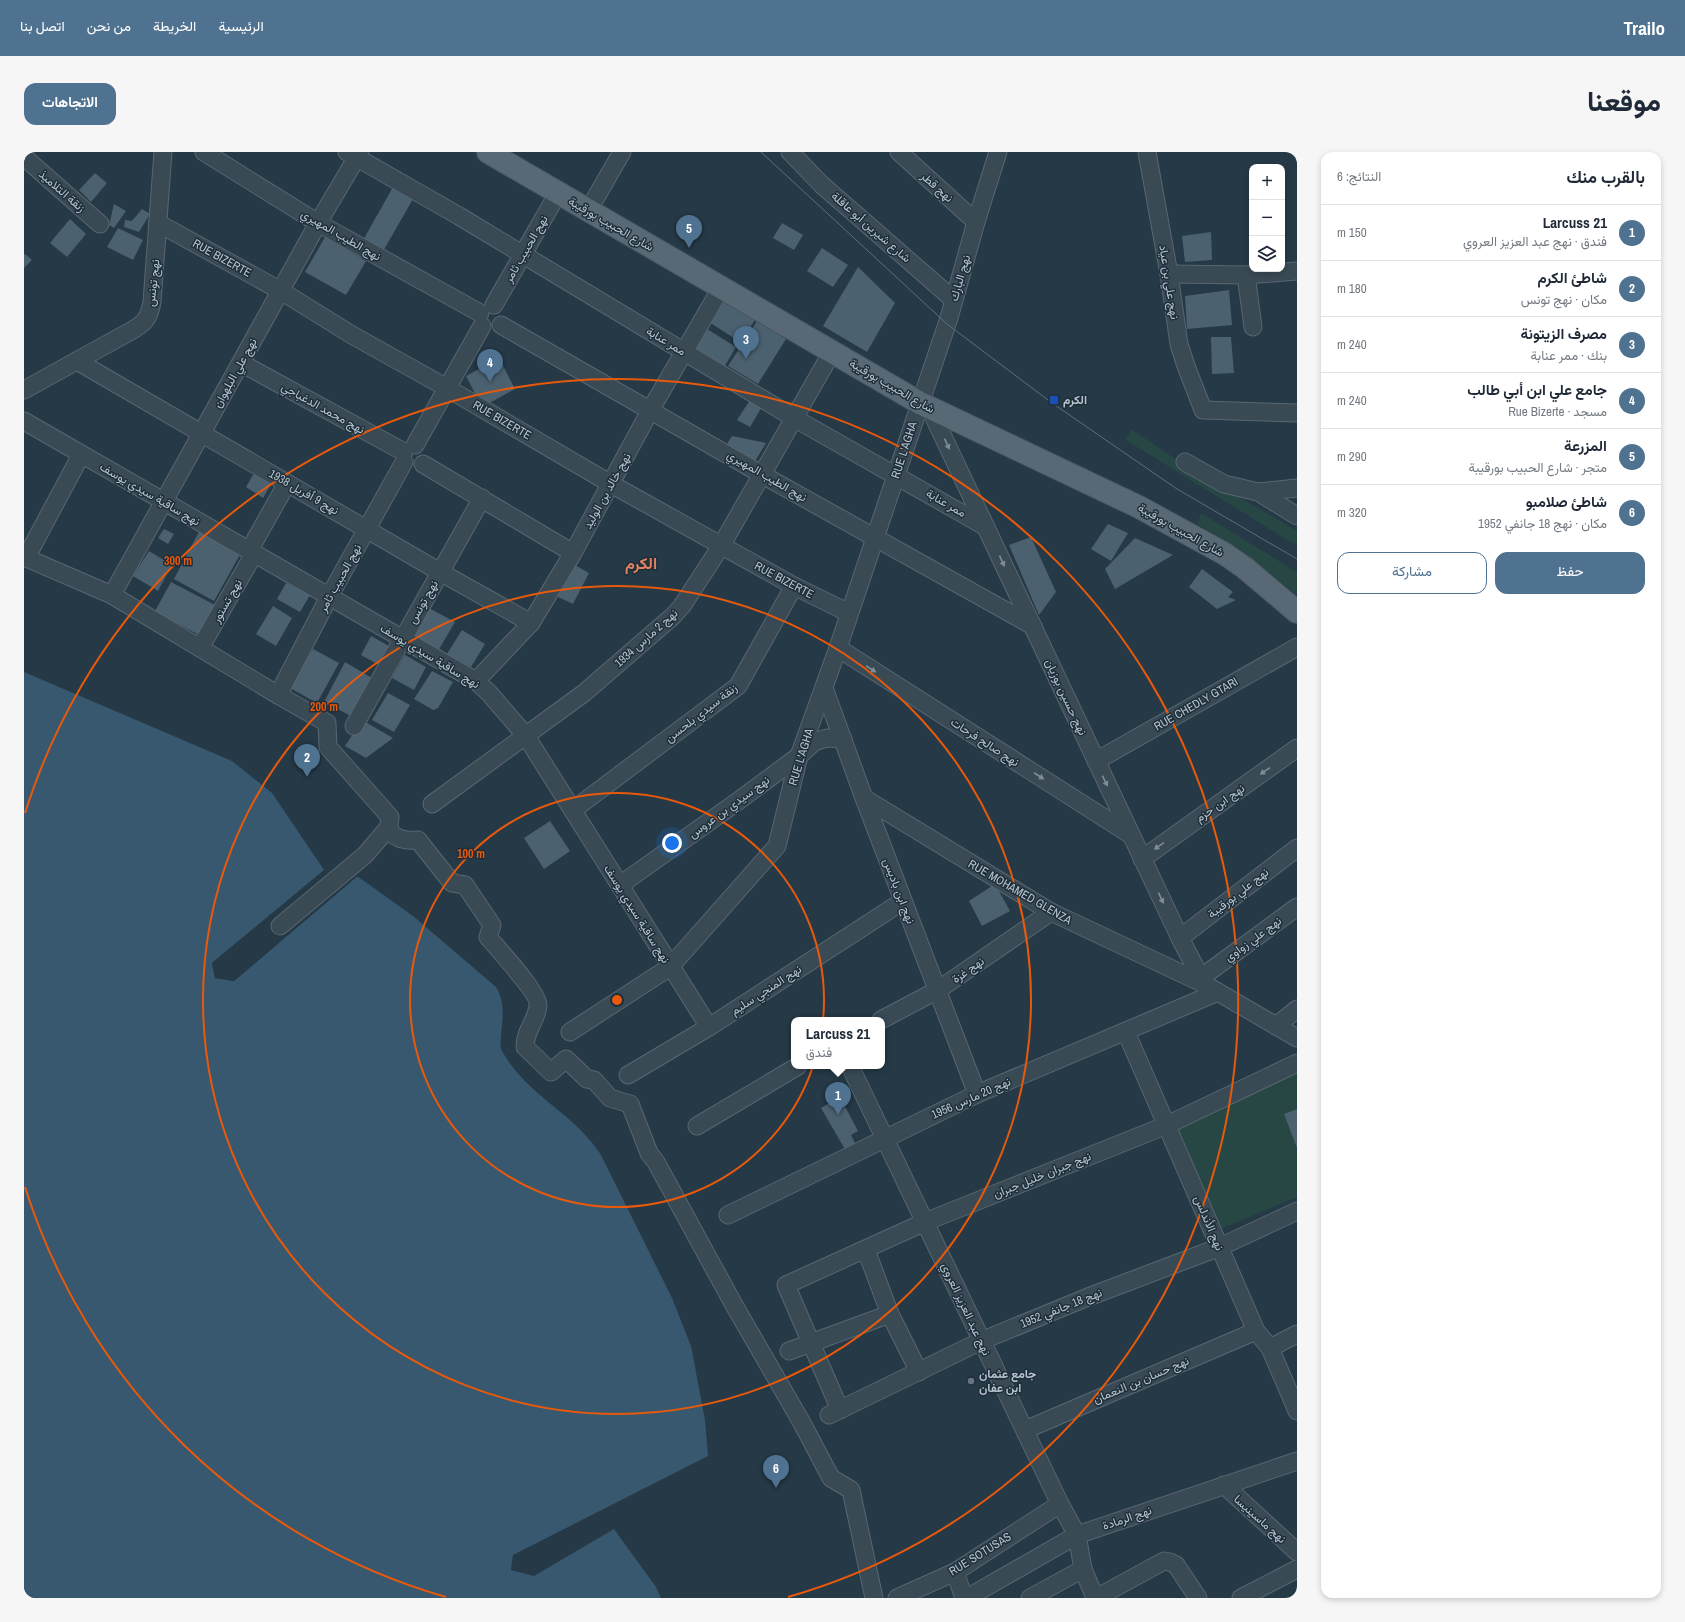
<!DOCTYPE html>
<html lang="ar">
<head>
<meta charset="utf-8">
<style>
	:root { --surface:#fff; --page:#f6f6f7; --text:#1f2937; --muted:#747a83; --line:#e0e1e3; --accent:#507291 }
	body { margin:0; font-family:"Archivo Narrow",Vazirmatn,sans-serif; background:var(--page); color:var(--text); direction:rtl }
	.controls { position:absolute; right:12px; top:12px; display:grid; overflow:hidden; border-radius:8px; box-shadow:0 2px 6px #0003 }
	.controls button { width:36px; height:36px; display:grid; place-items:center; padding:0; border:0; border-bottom:1px solid var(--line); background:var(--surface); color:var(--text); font:20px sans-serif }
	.you { position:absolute; left:648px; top:691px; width:14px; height:14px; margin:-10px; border:3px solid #fff; border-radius:50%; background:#1a73e8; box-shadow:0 0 0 6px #1a73e833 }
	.badge { display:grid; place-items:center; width:26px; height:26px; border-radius:50%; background:var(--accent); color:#fff; font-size:13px; font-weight:700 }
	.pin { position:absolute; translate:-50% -33px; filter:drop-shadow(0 1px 2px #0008) }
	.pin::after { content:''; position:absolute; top:21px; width:14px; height:12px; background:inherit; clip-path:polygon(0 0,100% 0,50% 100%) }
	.popup { position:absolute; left:767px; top:865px; width:94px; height:52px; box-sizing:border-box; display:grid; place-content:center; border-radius:8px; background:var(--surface); filter:drop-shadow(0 1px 3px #0005); font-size:13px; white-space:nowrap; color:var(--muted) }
	.popup b { font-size:15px; color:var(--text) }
	.popup::after { content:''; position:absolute; left:50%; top:100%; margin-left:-8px; border:8px solid transparent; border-top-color:var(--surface) }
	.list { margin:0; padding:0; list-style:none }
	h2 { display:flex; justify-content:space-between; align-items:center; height:52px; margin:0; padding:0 16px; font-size:17px }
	h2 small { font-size:13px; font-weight:400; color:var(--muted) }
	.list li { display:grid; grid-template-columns:26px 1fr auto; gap:12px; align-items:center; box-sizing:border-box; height:56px; padding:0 16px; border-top:1px solid var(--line) }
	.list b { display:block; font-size:15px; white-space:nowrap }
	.list p { margin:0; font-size:13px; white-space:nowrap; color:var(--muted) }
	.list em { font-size:13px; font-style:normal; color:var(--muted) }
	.actions { display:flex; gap:8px; padding:12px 16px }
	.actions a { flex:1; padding:9px 0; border:1px solid var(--accent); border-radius:12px; text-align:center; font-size:14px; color:var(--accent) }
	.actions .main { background:var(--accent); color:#fff }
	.icon { flex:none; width:22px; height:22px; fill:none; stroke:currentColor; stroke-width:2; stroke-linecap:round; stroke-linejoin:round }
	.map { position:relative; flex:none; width:1273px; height:1446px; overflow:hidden; direction:ltr; border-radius:12px }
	header { display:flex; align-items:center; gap:24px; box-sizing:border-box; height:56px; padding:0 20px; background:var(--accent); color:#fff }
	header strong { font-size:19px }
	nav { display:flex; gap:22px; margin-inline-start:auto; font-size:14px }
	.intro { display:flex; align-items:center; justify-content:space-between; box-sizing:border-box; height:96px; padding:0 24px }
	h1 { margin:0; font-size:28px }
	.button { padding:10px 18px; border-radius:12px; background:var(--accent); color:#fff; font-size:14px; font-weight:700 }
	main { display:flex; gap:24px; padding:0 24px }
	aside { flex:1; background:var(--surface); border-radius:12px; box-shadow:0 2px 6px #0003 }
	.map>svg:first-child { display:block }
	.green { fill:#274745 }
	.water { fill:#37586f }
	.pier { fill:#253946 }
	.building { fill:#4b616f }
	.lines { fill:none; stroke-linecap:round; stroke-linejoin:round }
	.minor-casing { stroke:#586772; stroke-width:19 }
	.major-casing { stroke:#465661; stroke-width:24 }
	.minor { stroke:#394a55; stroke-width:17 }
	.major { stroke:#586975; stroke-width:22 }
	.tram { stroke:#5b6f7d; stroke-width:1 }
	.oneway { fill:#7e8d98 }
	.ring { fill:none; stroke:#e8590c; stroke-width:2 }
	.transit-dot { fill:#1a4fb4; stroke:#1e2f3b; stroke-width:1.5 }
	.worship-dot { fill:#6b7280; stroke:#1e2f3b; stroke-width:1.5 }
	.labels { text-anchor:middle; stroke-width:3; stroke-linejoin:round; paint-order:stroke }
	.street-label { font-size:12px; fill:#b7c4ce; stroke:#1e2f3b }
	.poi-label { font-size:12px; font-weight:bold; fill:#b7c4ce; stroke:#1e2f3b; text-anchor:start }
	.district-label { font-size:16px; font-weight:bold; fill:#e18260; stroke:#1e2f3b }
	.centre { fill:#e8590c; stroke:#1e2f3b; stroke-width:2 }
	.ring-label { font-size:12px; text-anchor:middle; font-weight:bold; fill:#e8590c; stroke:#1e2f3b; stroke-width:3; stroke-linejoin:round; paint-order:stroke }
</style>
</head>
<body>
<header>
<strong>Trailo</strong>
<nav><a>الرئيسية</a><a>الخريطة</a><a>من نحن</a><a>اتصل بنا</a></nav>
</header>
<div class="intro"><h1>موقعنا</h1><a class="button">الاتجاهات</a></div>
<main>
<aside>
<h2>بالقرب منك<small>النتائج: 6</small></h2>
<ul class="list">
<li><span class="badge">1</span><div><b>Larcuss 21</b><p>فندق · نهج عبد العزيز العروي</p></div><em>150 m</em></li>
<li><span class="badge">2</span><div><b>شاطئ الکرم</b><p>مكان · نهج تونس</p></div><em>180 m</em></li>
<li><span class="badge">3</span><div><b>مصرف الزيتونة</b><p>بنك · ممر عنابة</p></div><em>240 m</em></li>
<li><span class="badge">4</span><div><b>جامع علي ابن أبي طالب</b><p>مسجد · Rue Bizerte</p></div><em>240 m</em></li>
<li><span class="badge">5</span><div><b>المزرعة</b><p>متجر · شارع الحبيب بورقيبة</p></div><em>290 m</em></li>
<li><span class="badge">6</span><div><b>شاطئ صلامبو</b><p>مكان · نهج 18 جانفي 1952</p></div><em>320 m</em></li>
</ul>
<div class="actions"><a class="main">حفظ</a><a>مشاركة</a></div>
</aside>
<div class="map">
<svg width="1273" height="1446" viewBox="0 0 1273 1446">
	<rect width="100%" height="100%" fill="#253946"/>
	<g class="green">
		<path d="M1107 277 1168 318 1273 379V394L1102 288Z"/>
		<path d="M1177 361 1273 420V443L1213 395 1173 372Z"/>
		<path d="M1273 920V1045L1195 1078 1149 970Z"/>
	</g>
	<path class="water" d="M0 520 208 609 248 641 300 718 188 811 191 826 210 829 333 724 389 764 472 835C482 851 478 868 477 885 477 889 476 894 477 897 501 943 551 961 577 1003L648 1146 667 1194 681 1268 684 1304 489 1403 487 1418 510 1424 590 1377 632 1435 637 1446H0Z"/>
	<path class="pier" d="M302 717V720L190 812 192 824 210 827 332 723H335L210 829 191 826 188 811Z"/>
	<g class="building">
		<path d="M71 21 83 31 67 50 55 38Z"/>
		<path d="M369 35 389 47 358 101 338 90Z"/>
		<path d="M90 52 102 59 90 76 85 73Z"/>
		<path d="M118 57 126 62 115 80 100 75 101 68 108 69Z"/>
		<path d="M46 67 62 82 43 105 26 91Z"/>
		<path d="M758 71 779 83 770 98 749 86Z"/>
		<path d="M94 76 119 88 109 108 83 95Z"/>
		<path d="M1187 80 1188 108 1161 110 1158 84Z"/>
		<path d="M301 85 342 109 322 143 281 120Z"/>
		<path d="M798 96 824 113 809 135 783 119Z"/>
		<path d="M1 102 8 108 0 116V103Z"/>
		<path d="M834 115 871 151 843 200 799 174Z"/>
		<path d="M1205 138 1208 173 1163 177 1161 144Z"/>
		<path d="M700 149 731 168 716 190 685 170Z"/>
		<path d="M733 169 762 187 734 232 704 214Z"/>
		<path d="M683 177 712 195 699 217 669 199Z"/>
		<path d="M1187 185H1207L1210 221 1188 222Z"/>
		<path d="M475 206 491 237 458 255 442 224Z"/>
		<path d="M728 245 739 253 726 275 713 268Z"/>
		<path d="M708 284 742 291 730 311 701 295Z"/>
		<path d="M233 316 251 326 239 346 222 335Z"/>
		<path d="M1084 372 1104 381 1087 409 1067 397Z"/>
		<path d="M177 376 218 399 190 449 150 427Z"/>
		<path d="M140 377 150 382 144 392 134 386Z"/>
		<path d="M1007 385 1032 440 1015 463 985 393Z"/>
		<path d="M1111 386 1149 403 1091 437 1081 417Z"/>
		<path d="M125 399 148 413 134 439 109 424Z"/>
		<path d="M549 412 565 421 549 452 532 444Z"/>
		<path d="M1178 417 1209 440 1204 445 1212 448 1193 457 1165 435Z"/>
		<path d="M147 430 191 453 175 483 131 459Z"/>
		<path d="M262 431 286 443 276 460 253 447Z"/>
		<path d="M249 454 268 466 252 494 232 482Z"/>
		<path d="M403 455 431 470 414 499 386 483Z"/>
		<path d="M438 478 461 492 447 515 423 502Z"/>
		<path d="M347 484 365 494 355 513 337 503Z"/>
		<path d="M289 497 315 511 293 551 266 536Z"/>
		<path d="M381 503 402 515 390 538 368 526Z"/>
		<path d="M321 510 348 526 327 564 300 550Z"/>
		<path d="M408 519 429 530 414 556 409 558 390 547Z"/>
		<path d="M364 541 386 553 370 580 348 568Z"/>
		<path d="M338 568 369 586 342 606 321 594Z"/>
		<path d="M526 669 546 699 520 717 500 686Z"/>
		<path d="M971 732 986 759 958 774 945 749Z"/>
		<path d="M816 945 834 979 827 983 832 993 822 999 797 956Z"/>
		<path d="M1273 957V996L1260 962Z"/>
	</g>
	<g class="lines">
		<g class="minor-casing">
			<g id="minor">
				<path d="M180 0 294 71 456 161"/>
				<path d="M323 0 435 64 770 266 962 375"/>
				<path d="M766 0 798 33 930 148"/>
				<path d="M875 0 952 70"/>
				<path d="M1123 0 1145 122 1155 192 1162 214 1179 258 1273 261"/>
				<path d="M0 5 76 72"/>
				<path d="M564 59 598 0"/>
				<path d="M134 71 257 139 328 183 423 236 587 332 770 434 825 461"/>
				<path d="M1145 122 1222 123 1273 119"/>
				<path d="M1222 123 1229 175"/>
				<path d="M470 153 534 41"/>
				<path d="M477 173 737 322 1009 474"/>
				<path d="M53 209 416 420 507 471"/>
				<path d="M217 211 380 300"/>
				<path d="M0 238 105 180C120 172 125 167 128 150L139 0"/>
				<path d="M906 257 1156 786 1180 832"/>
				<path d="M0 269 452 529 465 541 502 584 685 875"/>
				<path d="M391 293 458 174"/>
				<path d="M1161 310 1200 332 1234 340 1273 364"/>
				<path d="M399 312 549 401"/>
				<path d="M1234 340 1273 336"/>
				<path d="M225 399 263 331"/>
				<path d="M0 405 88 443 254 543 303 571 304 595 366 665C366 668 365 671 365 674 367 688 384 689 394 688L428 731 441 733 468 773 464 785C473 796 516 842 514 854 512 870 501 878 501 895L527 920 542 907 563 927 570 928 586 946 606 952 625 1001 632 1010 710 1153 778 1271 807 1326 827 1338 850 1446"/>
				<path d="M2 406 57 303"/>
				<path d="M88 443 294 71 336 0"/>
				<path d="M176 496 230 402"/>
				<path d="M814 496 1107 683"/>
				<path d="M452 529 507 471 549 401 627 257 697 136"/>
				<path d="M800 536 840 646 953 942"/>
				<path d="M254 543 305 445 380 310"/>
				<path d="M330 574 458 346"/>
				<path d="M1072 609 1273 495"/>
				<path d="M840 646 1027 760 1180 832 1273 886"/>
				<path d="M408 652 560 541 649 464 658 454 697 394 808 200"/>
				<path d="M549 658 714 534 770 434"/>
				<path d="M1118 707 1273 596"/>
				<path d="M596 733 710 652 775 604 790 590 803 586 819 587"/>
				<path d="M256 774 341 703 365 675"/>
				<path d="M1156 786 1273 696"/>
				<path d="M1186 819 1273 755"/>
				<path d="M857 868 914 838 1027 760"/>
				<path d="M1252 874 1273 857"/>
				<path d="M546 880 646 815 753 694 775 604 814 496 925 166 952 70 974 0"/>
				<path d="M1102 880 1232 1179 1246 1196 1273 1259"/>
				<path d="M826 914 1036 1352 1053 1383 1059 1417 1071 1446"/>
				<path d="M604 923 685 875 879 749"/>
				<path d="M673 974 774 914"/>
				<path d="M704 1063 953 942 1194 840"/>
				<path d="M842 1098 866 1162 895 1220"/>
				<path d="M1246 1196 1273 1182"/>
				<path d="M765 1199 866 1162"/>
				<path d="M816 1258 762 1133 901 1070 1143 973 1273 911"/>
				<path d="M805 1263 957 1189 1064 1145 1196 1095 1273 1059"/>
				<path d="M1001 1278 1232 1179"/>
				<path d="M1200 1333 1273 1400"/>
				<path d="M931 1420 940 1446"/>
				<path d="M873 1446 931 1420 1036 1352"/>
				<path d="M943 1446 1053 1383 1273 1309"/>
				<path d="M1006 1446 1059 1417"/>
				<path d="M1072 1446 1140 1409 1146 1410 1152 1413 1174 1446"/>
				<path d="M1217 1446 1273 1417"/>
			</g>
		</g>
		<g class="major-casing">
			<path id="major" d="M464 0 896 251 1115 355 1201 402 1221 416 1273 460"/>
		</g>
		<use href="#minor" class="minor"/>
		<use href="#major" class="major"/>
		<path class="tram" d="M737 0 923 172 1028 251 1153 337 1273 407"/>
	</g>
	<defs><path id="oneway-solid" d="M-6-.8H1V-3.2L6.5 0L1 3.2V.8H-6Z"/></defs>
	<g class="oneway">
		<use href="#oneway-solid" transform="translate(923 292) rotate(65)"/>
		<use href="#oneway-solid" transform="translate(978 409) rotate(65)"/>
		<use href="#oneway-solid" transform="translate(847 517) rotate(33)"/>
		<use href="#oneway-solid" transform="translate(1241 619) rotate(145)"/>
		<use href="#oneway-solid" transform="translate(1015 624) rotate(33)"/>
		<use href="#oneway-solid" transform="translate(1081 629) rotate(64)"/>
		<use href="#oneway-solid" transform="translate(1135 694) rotate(145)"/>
		<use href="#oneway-solid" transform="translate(1137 746) rotate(65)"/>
	</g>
	<g class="ring">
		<circle cx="593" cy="848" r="207"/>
		<circle cx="593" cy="848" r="414"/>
		<path d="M422 1445A621 621 0 0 1 1 1035M1 661A621 621 0 1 1 764 1445"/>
	</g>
	<rect class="transit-dot" x="1025" y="243" width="10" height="10" rx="2"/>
	<circle class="worship-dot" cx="947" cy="1229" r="4"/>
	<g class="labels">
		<g class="street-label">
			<text transform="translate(913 35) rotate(42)" y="4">نهج قطر</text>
			<text transform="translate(38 39) rotate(41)" y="4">زنقة التلاميذ</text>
			<text transform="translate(587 72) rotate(30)" y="4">شارع الحبيب بورقيبة</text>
			<text transform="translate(847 75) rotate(41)" y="4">شارع شيرين أبو عاقلة</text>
			<text transform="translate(317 83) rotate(30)" y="4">نهج الطيب المهيري</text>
			<text transform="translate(502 97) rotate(-60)" y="4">نهج الحبيب ثامر</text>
			<text transform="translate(198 106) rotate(29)" y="4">RUE BIZERTE</text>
			<text transform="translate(936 126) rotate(-74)" y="4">نهج البارك</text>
			<text transform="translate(1145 130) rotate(81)" y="4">نهج علي بن عياد</text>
			<text transform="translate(129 131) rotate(-84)" y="4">نهج تونس</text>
			<text transform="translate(642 189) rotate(31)" y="4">ممر عنابة</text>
			<text transform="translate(211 221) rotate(-61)" y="4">نهج علي البلهوان</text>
			<text transform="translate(868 234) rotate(30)" y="4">شارع الحبيب بورقيبة</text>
			<text transform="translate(299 256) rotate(29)" y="4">نهج محمد الدغباجي</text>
			<text transform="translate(478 268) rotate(30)" y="4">RUE BIZERTE</text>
			<text transform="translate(880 298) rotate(-72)" y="4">RUE L'AGHA</text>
			<text transform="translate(743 324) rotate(30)" y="4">نهج الطيب المهيري</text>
			<text transform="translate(583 339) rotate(-61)" y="4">نهج خالد بن الوليد</text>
			<text transform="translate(280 340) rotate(30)" y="4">نهج 9 أفريل 1938</text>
			<text transform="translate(126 342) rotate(30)" y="4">نهج ساقية سيدي يوسف</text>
			<text transform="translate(922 351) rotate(30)" y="4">ممر عنابة</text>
			<text transform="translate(1157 378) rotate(29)" y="4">شارع الحبيب بورقيبة</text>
			<text transform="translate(316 426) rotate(-61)" y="4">نهج الحبيب ثامر</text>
			<text transform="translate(760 428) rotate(28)" y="4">RUE BIZERTE</text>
			<text transform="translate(203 449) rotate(-60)" y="4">نهج تستور</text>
			<text transform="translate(399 450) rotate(-60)" y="4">نهج تونس</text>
			<text transform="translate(622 486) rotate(-42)" y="4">نهج 2 مارس 1934</text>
			<text transform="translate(406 504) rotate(31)" y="4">نهج ساقية سيدي يوسف</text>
			<text transform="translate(1042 545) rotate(65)" y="4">نهج حسين بوزيان</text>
			<text transform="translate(1172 552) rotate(-30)" y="4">RUE CHEDLY GTARI</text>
			<text transform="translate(677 561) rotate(-38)" y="4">زنقة سيدي بلحسن</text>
			<text transform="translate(961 590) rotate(33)" y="4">نهج صالح فرحات</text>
			<text transform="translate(777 605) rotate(-73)" y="4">RUE L'AGHA</text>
			<text transform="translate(1196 651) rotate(-35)" y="4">نهج ابن حزم</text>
			<text transform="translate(705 655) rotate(-36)" y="4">نهج سيدي بن عروس</text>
			<text transform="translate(875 739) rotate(69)" y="4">نهج ابن باديس</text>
			<text transform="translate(996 740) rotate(30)" y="4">RUE MOHAMED GLENZA</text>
			<text transform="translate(1214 741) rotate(-38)" y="4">نهج علي بورقيبة</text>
			<text transform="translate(613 762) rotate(58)" y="4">نهج ساقية سيدي يوسف</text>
			<text transform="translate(1229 787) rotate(-36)" y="4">نهج علي زواوي</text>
			<text transform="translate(944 818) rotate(-35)" y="4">نهج غزة</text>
			<text transform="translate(742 838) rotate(-33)" y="4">نهج المنجي سليم</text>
			<text transform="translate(947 946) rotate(-24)" y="4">نهج 20 مارس 1956</text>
			<text transform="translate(1018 1023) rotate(-22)" y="4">نهج جبران خليل جبران</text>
			<text transform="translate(1185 1071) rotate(67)" y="4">نهج الأندلس</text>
			<text transform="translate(1037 1156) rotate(-22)" y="4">نهج 18 جانفي 1952</text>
			<text transform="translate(942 1157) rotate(65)" y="4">نهج عبد العزيز العروي</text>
			<text transform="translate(1117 1228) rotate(-23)" y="4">نهج حسان بن النعمان</text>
			<text transform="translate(1103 1366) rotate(-19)" y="4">نهج الرمادة</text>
			<text transform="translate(1236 1367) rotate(42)" y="4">نهج ماسينيسا</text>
			<text transform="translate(956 1402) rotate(-32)" y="4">RUE SOTUSAS</text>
		</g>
		<g class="poi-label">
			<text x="1039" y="252">الكرم</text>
			<text x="955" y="1226">جامع عثمان<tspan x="955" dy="14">ابن عفان</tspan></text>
		</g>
		<g class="district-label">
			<text x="617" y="417">الكرم</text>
		</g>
	</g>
	<circle cx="593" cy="848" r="6" class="centre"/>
	<g class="ring-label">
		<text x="154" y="413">300 m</text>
		<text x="300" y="559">200 m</text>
		<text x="447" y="706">100 m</text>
	</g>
</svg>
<div class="controls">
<button>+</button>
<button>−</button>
<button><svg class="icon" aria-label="layers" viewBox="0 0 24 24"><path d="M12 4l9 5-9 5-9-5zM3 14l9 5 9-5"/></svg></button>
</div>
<div class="you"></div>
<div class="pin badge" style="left:814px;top:963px">1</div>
<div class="popup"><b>Larcuss 21</b>فندق</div>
<div class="pin badge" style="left:283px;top:625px">2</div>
<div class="pin badge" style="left:722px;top:207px">3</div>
<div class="pin badge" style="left:466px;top:230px">4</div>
<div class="pin badge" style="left:665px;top:96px">5</div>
<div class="pin badge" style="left:752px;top:1336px">6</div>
</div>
</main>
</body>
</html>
